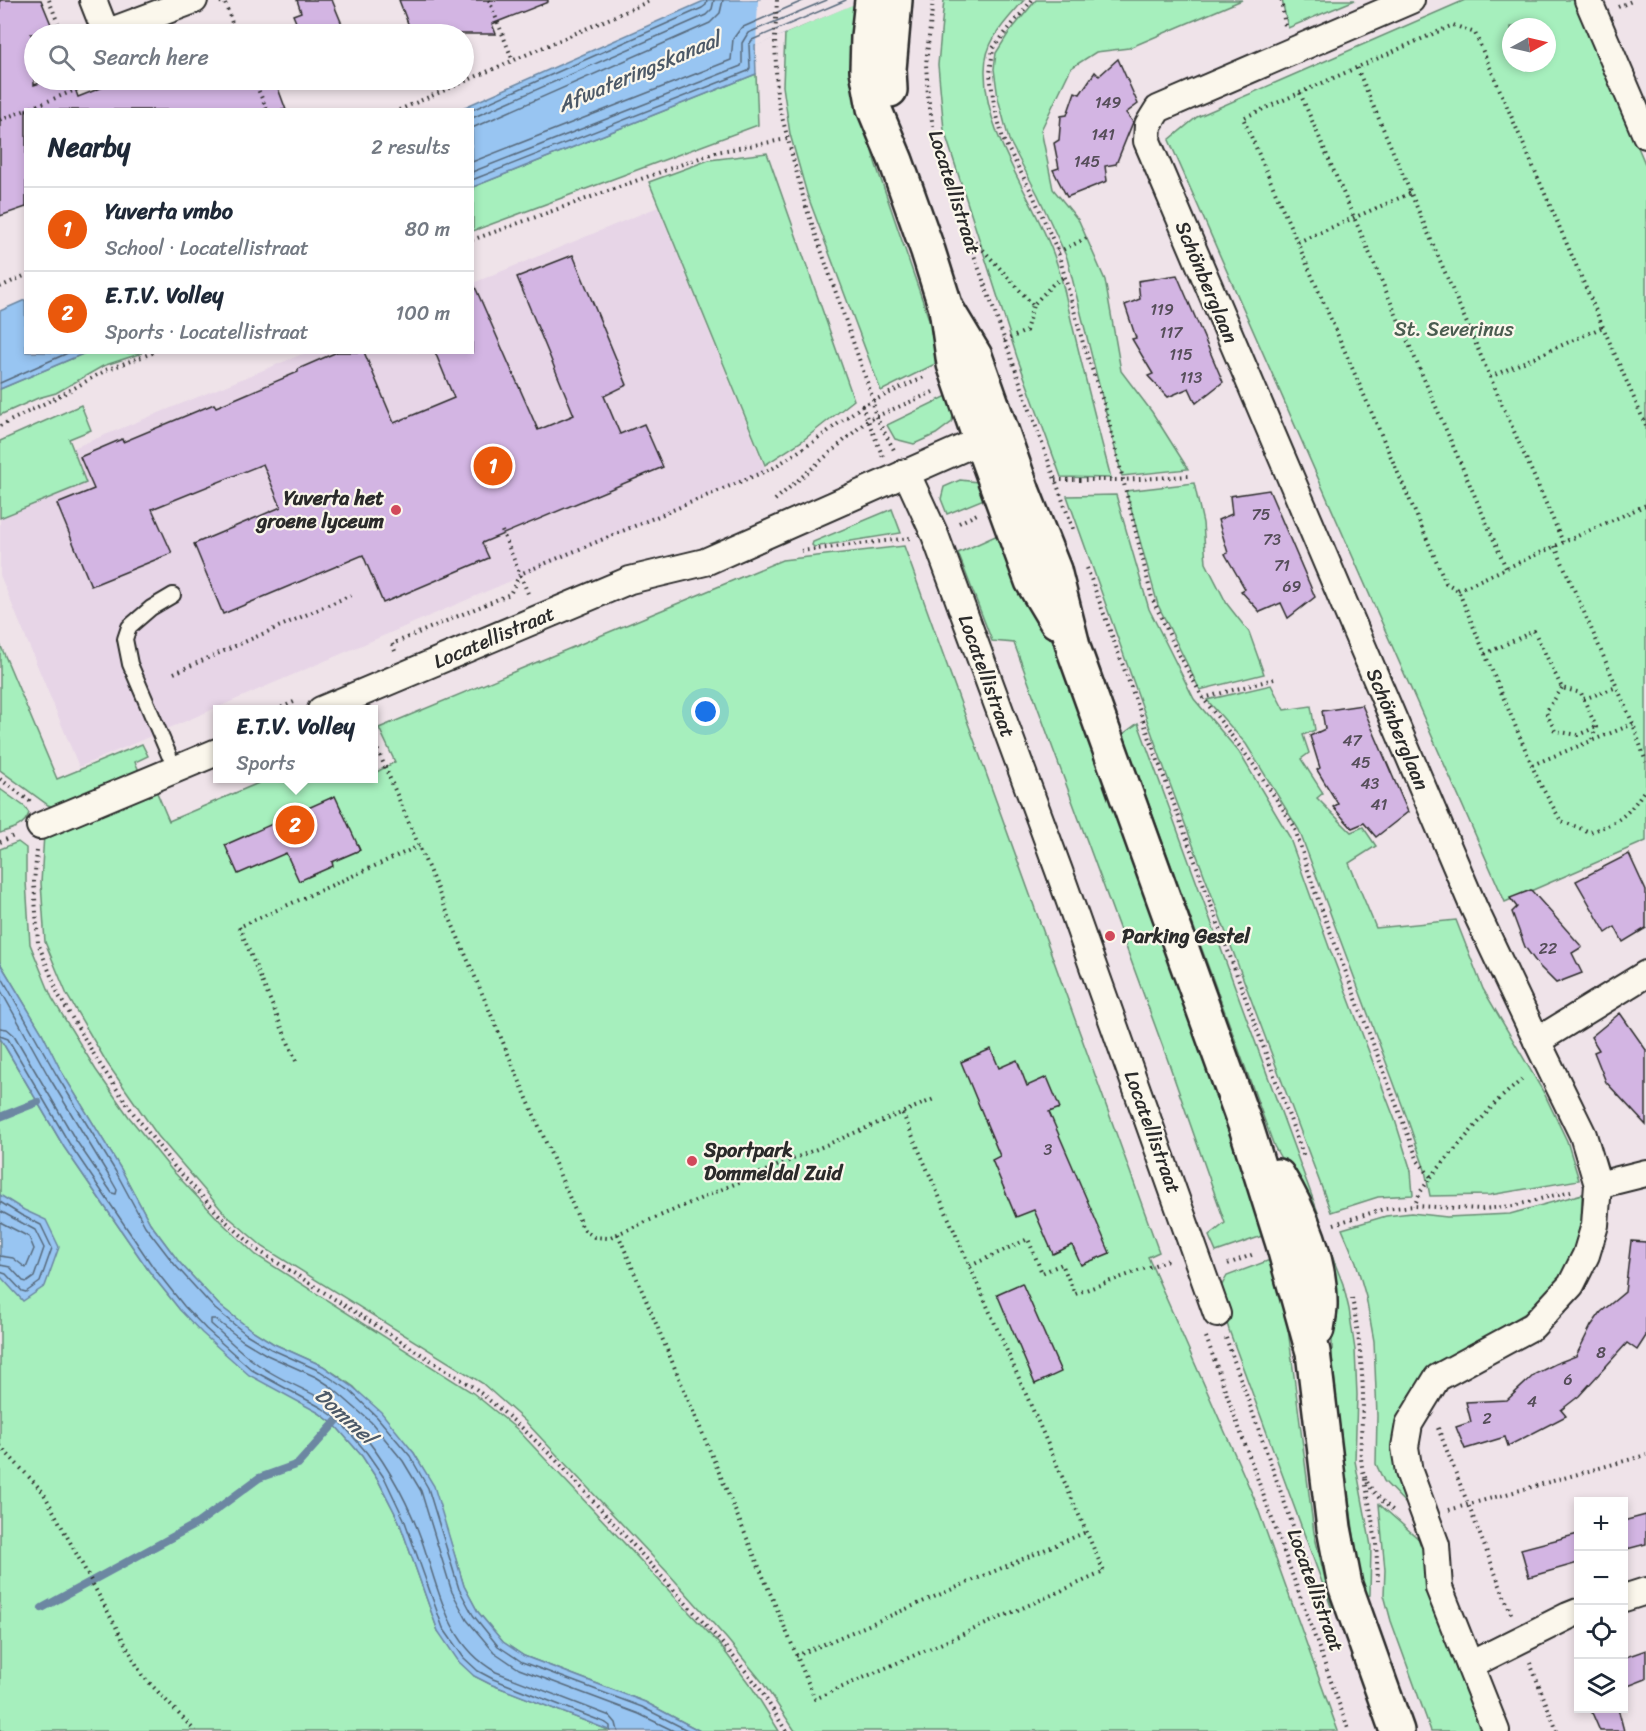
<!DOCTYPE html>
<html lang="en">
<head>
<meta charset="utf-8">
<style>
	:root { --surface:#fff; --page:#f6f6f7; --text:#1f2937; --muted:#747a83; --line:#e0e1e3; --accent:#ea580c }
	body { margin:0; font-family:Sriracha,sans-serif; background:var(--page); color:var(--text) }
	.controls { position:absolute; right:18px; bottom:18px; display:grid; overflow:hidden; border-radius:0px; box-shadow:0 3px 9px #0003 }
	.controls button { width:54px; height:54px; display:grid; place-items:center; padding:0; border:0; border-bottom:2px solid var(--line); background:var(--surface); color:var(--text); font:30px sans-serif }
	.compass { position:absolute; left:1502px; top:18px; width:54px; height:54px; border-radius:50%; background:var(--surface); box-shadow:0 3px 9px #0003; rotate:82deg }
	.you { position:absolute; left:706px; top:712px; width:21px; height:21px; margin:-15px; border:4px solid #fff; border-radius:50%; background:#1a73e8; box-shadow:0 0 0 9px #1a73e833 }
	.badge { display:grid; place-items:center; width:39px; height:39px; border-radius:50%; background:var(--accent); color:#fff; font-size:20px; font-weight:700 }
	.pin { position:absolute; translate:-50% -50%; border:3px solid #fff; box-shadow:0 2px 6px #0006 }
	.popup { position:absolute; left:213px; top:705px; width:165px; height:78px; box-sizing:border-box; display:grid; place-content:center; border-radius:0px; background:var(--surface); filter:drop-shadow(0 2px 4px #0005); font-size:20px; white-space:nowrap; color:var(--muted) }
	.popup b { font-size:22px; color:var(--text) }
	.popup::after { content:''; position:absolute; left:50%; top:100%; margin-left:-12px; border:12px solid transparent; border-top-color:var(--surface) }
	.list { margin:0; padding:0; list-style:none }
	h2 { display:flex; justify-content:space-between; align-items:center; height:78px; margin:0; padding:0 24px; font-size:26px }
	h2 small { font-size:20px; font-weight:400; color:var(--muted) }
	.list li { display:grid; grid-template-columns:39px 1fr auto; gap:18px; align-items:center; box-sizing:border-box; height:84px; padding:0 24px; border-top:2px solid var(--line) }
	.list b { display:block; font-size:22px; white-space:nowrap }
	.list p { margin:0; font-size:20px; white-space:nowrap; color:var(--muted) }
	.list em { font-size:20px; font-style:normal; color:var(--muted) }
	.icon { flex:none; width:33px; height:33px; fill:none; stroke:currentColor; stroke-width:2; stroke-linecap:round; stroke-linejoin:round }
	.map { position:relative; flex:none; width:1646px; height:1731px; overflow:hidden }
	.search { position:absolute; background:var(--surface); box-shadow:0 3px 9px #0003; left:24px; top:24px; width:450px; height:66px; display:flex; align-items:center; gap:15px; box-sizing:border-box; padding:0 21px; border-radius:33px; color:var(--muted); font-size:22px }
	.panel { position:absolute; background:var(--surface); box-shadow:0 3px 9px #0003; left:24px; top:108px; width:450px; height:246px; border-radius:0px }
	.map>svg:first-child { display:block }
	.built { fill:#e7d5e7 }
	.green { fill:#a6efbd; stroke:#688d74; stroke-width:1.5; fill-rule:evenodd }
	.water { fill:#98c5f2; stroke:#6c87a2; stroke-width:1.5 }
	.pier { fill:#efe3e9 }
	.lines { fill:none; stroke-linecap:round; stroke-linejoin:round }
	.shore { stroke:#57697b; stroke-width:1.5 }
	.stream { stroke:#6c87a2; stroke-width:8 }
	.building { fill:#d3b5e3; stroke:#2b2b2b; stroke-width:1.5 }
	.lane-casing { stroke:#2b2b2b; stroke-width:18 }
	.street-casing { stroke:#2b2b2b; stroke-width:30 }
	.secondary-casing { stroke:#2b2b2b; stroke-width:38 }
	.path { stroke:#2b2b2b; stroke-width:4; stroke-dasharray:1.5 4.5; stroke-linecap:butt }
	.lane { stroke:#fbf7ec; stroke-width:14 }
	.street { stroke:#fbf7ec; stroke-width:26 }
	.secondary { stroke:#fbf7ec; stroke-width:33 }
	.poi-dot { fill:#d1495b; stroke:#fbf7ec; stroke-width:2 }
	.labels { text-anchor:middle; stroke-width:4.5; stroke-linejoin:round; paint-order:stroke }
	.number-label { font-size:16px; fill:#554e59 }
	.street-label { font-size:20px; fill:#2b2b2b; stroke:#fbf7ec }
	.park-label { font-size:20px; fill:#4a5c50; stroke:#fbf7ec }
	.poi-label { font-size:20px; font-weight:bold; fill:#2b2b2b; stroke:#fbf7ec; text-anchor:start }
	.water-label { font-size:21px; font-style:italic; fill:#4c5967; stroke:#fbf7ec }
</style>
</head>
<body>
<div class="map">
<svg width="1646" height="1731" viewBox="0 0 1646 1731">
	<rect width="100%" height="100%" fill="#efe3e9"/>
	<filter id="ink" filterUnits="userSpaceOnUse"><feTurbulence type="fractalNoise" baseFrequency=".0167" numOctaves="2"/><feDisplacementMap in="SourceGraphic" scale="12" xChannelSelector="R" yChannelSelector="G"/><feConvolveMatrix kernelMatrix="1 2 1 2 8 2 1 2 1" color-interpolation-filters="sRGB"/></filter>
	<g filter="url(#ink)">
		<path class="built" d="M658 207 766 471 79 767 0 575V478L305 353 472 352 473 283Z"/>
		<g class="green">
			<path d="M861 0 860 111 876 165 943 360 881 391 807 194 790 134 783 86 785 33Z"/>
			<path d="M944 0H1024C1006 21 985 40 985 70 984 138 1035 198 1056 261 1064 284 1068 309 1074 332 1086 381 1098 429 1111 478L1061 477 1017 357 944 130 938 65Z"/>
			<path d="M1036 0H1242L1129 48 1096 52 1071 68 1041 130 1053 189 1079 221 1105 280 1121 371 1152 412 1188 469 1122 476 1067 258 1038 195 1009 140 998 98 994 69 996 53 1008 34Z"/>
			<path d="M1282 0H1355L1288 28Z"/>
			<path d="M1465 0H1575L1646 166V841L1505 902 1169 140 1197 117ZM1511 27H1547V63H1511Z"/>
			<path d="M756 74 758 125 473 231V187Z"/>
			<path d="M767 153 854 400 802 441 765 465 649 182 709 160Z"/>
			<path d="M85 353H142L103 366 56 393 38 398 0 415V389Z"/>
			<path d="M949 395 954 408 952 422 936 434 914 444 895 439 887 425Z"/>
			<path d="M81 405 91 430 69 439 86 483 0 518V441Z"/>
			<path d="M960 480 978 482 989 497 947 514 941 499 944 487Z"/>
			<path d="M1194 483 1203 523 1206 563 1227 604 1249 632 1264 674 1200 690 1158 605 1126 491Z"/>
			<path d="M1116 495 1149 609 1194 699 1239 752 1289 836 1329 947 1395 1120 1411 1171 1413 1195 1378 1197 1331 1212 1167 776 1067 496Z"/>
			<path d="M892 509 901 533 814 547 812 545 813 542Z"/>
			<path d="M1002 533 1048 629 1268 1234 1216 1252 1209 1236 1225 1223 1167 1058 1014 643 992 641 958 553Z"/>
			<path d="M904 546 1159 1252 1148 1257 1254 1498 1338 1731H795L763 1683 727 1639 668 1573 525 1421 482 1383 263 1247 225 1214 158 1136 107 1063 67 995 45 942 41 883 44 834 155 788 169 821 268 779 373 778V774L395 762 379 728 782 560Z"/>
			<path d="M0 644 57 779 142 744 148 756 135 762 141 775 59 809 48 805 0 770Z"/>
			<path d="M1271 685 1284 710 1311 706 1315 730 1303 735 1309 753 1301 759 1323 793 1317 798 1351 832 1363 827 1376 846 1349 863 1376 928 1456 920 1483 989 1544 1093 1567 1141 1579 1180 1490 1195 1430 1196 1425 1170 1407 1118 1299 830 1246 744 1207 700Z"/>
			<path d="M1138 723 1320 1218 1311 1221 1291 1176 1274 1146 1123 734Z"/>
			<path d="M0 789 25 807 29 813C25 826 12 829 0 833Z"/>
			<path d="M18 842 26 848V882L30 944 52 998 96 1070 129 1117 171 1169 220 1221 256 1255 473 1393 517 1429 720 1645 753 1689 779 1731H700L645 1702 524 1656 503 1642 478 1612 464 1586 433 1486 414 1453 354 1387 337 1375 323 1366 274 1344 250 1329 219 1305 179 1262 150 1223 121 1169 61 1071 42 1033 0 963V849Z"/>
			<path d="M0 1038 64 1147 149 1271 180 1310 335 1425 362 1456 379 1482 399 1521 438 1631 474 1676 490 1684 611 1731H0Z"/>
			<path d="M1582 1194 1581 1224 1574 1251 1561 1280 1526 1313 1431 1368 1410 1395 1401 1415 1409 1507 1384 1481 1376 1464 1377 1416 1374 1341 1366 1297 1356 1262 1342 1229 1386 1216 1411 1213 1447 1217 1510 1214Z"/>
			<path d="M1325 1238 1343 1284 1349 1309 1355 1350 1357 1395 1355 1461 1371 1546 1370 1595 1366 1597 1359 1570 1343 1459 1332 1356V1315Z"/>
			<path d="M1278 1257 1285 1282 1288 1329 1314 1533 1333 1612 1229 1330 1218 1292 1227 1276Z"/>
			<path d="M1379 1504 1429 1548V1555L1425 1567 1433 1598 1486 1731H1431L1391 1621 1384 1595 1385 1570Z"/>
		</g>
		<g class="water">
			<path d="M706 0H760L785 33 755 45 756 74 473 187 472 110H458Z"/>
			<path d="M25 300 26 352 85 353 0 389V311Z"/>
			<path d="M0 963 42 1033 61 1071 121 1169 150 1223 179 1262 219 1305 250 1329 274 1344 323 1366 353 1387 381 1412 414 1453 434 1486 464 1586 478 1612 503 1642 524 1656 645 1702 700 1731H611L490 1684 474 1676 459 1662 438 1631 399 1521 379 1482 362 1456 335 1425 319 1413 249 1375 202 1333 180 1310 149 1271 64 1147 0 1038Z"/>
			<path d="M0 1195 24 1210 46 1220 59 1247 45 1286 23 1301 0 1276Z"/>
		</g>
		<path class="pier" d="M758 0H864L756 46Z"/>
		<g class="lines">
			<g class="shore">
				<path d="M472 110 702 8 706 5 707 0"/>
				<path d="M472 118 706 15 712 9 714 0"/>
				<path d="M472 128 710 23 720 13 723 0"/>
				<path d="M472 162 731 60 733 39 741 28 805 0"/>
				<path d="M472 172 741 66 742 63V43L748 33 827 0"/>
				<path d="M472 180 748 71 750 68 749 45 752 40 846 0"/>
				<path d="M0 383 70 352"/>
				<path d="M0 974 56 1074 116 1172 145 1226 175 1265 215 1309 246 1334 271 1349 320 1371 350 1391 377 1417 410 1456 428 1488 459 1589 473 1615 498 1646 522 1662 642 1707 689 1731"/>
				<path d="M0 989 49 1077 109 1176 117 1190 116 1194 112 1193 75 1139 14 1035 7 1029 0 1028"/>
				<path d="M0 1036 8 1039 69 1143 153 1267 184 1306 206 1329 252 1370 322 1408 339 1420 367 1453 385 1479 404 1519 443 1628 464 1658 478 1671 493 1679 606 1723 610 1726V1731"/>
				<path d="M0 1202 21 1215 41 1225 52 1248 40 1282 26 1292 22 1291 6 1274 0 1272"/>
				<path d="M0 1211 35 1230 44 1248 34 1277 27 1282 23 1281 10 1267 0 1265"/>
				<path d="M0 1222 29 1237 34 1249 26 1268 13 1258 0 1256"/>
				<path d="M618 1731 616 1723 610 1716 496 1672C447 1645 439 1590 422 1541 414 1519 403 1495 391 1475 375 1448 352 1416 324 1400 302 1388 276 1378 256 1363 240 1352 226 1337 211 1324V1319H215L242 1340 267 1355 316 1377 330 1386 371 1422 403 1461 421 1491 452 1592 467 1620 494 1652 519 1669 639 1714 674 1731"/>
			</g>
			<g class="stream">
				<path d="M0 1117 38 1102"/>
				<path d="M42 1608 198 1523 259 1478 298 1464 341 1416"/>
			</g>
		</g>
		<g class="building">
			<path d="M0 0H41L55 34H31L34 44V85L50 80H72L78 97 121 80H275L286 110H26V207L0 216Z"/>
			<path d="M297 0H332L346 34H301L293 15 301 12Z"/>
			<path d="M399 0H548V2L492 24 496 34H412Z"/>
			<path d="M1118 59 1138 104 1126 113 1133 122 1116 164 1105 166 1107 181 1067 197 1053 170 1059 168 1054 143 1059 140 1061 116 1067 115 1075 92 1080 94 1095 72 1099 76Z"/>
			<path d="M573 255 627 385 604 396 620 434 644 424 663 467 482 543 489 558 383 603 363 555 223 614 194 544 281 507 263 464 152 509 172 553 91 586 57 504 94 489 80 457 122 439 123 442 214 404 216 407 298 372V369L337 352H364L394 423 454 398 435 352H472V280L538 430 574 415 517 277Z"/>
			<path d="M1177 275 1223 382 1196 403 1189 388 1168 397 1148 376 1153 374 1132 339 1136 338 1125 305 1140 299 1138 281Z"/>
			<path d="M1269 490 1315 597 1288 618 1281 603 1260 612 1241 591 1245 589 1225 554 1228 553 1218 520 1232 514 1230 496Z"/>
			<path d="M1362 705 1408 812 1376 837 1364 823 1352 828 1333 807 1338 804 1317 770 1320 768 1310 736 1325 729 1322 711Z"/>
			<path d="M335 796 360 850 332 862 333 866 299 881 286 853 238 874 225 845Z"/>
			<path d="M1629 854 1646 891V928L1623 942 1615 927 1606 933 1576 881Z"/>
			<path d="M1531 890 1582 947 1572 953 1582 973 1556 983 1539 966 1525 947 1512 912 1517 907 1510 898Z"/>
			<path d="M1620 1013 1646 1050V1125L1606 1082 1594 1052 1599 1050 1591 1037Z"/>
			<path d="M991 1049 999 1068 1017 1060 1027 1086 1047 1077 1060 1108 1049 1112 1110 1253 1081 1265 1072 1245 1053 1254 1034 1210 1016 1217 992 1160 1000 1156 961 1062Z"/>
			<path d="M1631 1241 1646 1242V1336L1637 1350 1627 1343 1579 1396 1561 1410 1566 1416 1508 1446 1505 1437 1465 1449 1456 1427 1471 1422 1466 1402 1507 1400 1535 1374 1555 1364 1576 1356 1591 1326 1601 1312 1625 1292Z"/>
			<path d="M1022 1283 1061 1372 1035 1384 997 1294Z"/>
			<path d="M1646 1515V1544L1623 1550V1521Z"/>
			<path d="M1578 1534V1563L1529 1577 1521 1549Z"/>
			<path d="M1646 1650V1679L1623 1688V1658Z"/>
			<path d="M1590 1708H1618L1624 1731H1600Z"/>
		</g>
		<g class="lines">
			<g class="lane-casing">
				<path id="lane" d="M169 755 130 664 125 639 129 627 151 608 173 595"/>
			</g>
			<g class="street-casing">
				<g id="street">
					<path d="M93 0 106 33 194 0"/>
					<path d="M1411 0 1158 109 1148 125 1147 141 1474 908 1537 1041 1583 1135 1598 1185 1595 1225 1586 1255 1571 1285 1533 1326 1437 1378 1409 1424 1405 1447 1409 1472 1436 1545 1439 1588 1496 1731"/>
					<path d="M1588 0 1646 135"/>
					<path d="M906 472 935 535 1059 871 1217 1314"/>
					<path d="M321 710 630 580 705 562 997 433"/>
					<path d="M40 826 217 752"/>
					<path d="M1537 1041 1646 974"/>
					<path d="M1598 1185 1646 1173"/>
					<path d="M1624 1598 1646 1591"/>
					<path d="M1470 1665 1568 1616 1578 1612"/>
				</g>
			</g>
			<g class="secondary-casing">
				<g id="secondary">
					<path d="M872 0 868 37 867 70 874 108 896 161 928 251 946 308 954 364 980 439 1032 581 1056 621"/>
					<path d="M890 90 889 69 895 0"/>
					<path d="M946 308 975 356 1023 492 1054 570 1074 650 1247 1130 1283 1244 1313 1352 1334 1528 1345 1585 1397 1731"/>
					<path d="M1278 1176C1301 1213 1321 1262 1320 1306 1320 1313 1318 1321 1317 1329"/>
				</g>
			</g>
			<g class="path">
				<path d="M49 0 62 34"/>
				<path d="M489 0 513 61"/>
				<path d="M777 0 775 38 777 98 805 204 873 399 875 415 894 450"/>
				<path d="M933 0 926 64 928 96 934 133 965 230 1073 529"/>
				<path d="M1032 0 993 48 990 74 994 104 1003 139 1033 195 1058 252 1083 343 1106 410 1152 598 1176 649 1203 698 1253 764 1294 826 1314 889 1403 1122 1418 1161 1431 1177 1421 1191 1414 1206"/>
				<path d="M1281 0 1285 26"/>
				<path d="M220 2 225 3 236 34"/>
				<path d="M1618 7 1634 0"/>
				<path d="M215 34 233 28"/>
				<path d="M1357 68 1490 377 1563 542"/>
				<path d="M80 80 82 86"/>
				<path d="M254 80 267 110"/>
				<path d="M1300 93 1506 568"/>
				<path d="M26 110 100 80"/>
				<path d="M399 110 652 0"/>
				<path d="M0 120 26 110"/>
				<path d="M967 232 1033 305"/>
				<path d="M472 240 716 152 787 139"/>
				<path d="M1298 242 1411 193"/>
				<path d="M1058 252 1087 238"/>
				<path d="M0 287 26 275"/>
				<path d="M1004 341 1026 331 1033 305 1053 284 1065 276"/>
				<path d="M1490 377 1603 327"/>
				<path d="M862 406 926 376"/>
				<path d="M0 426 67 392 106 370 155 352"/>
				<path d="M1646 426 1475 33 1453 25 1243 118 1446 583 1458 590 1539 782 1561 821 1590 832C1621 821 1628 815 1646 788"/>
				<path d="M1055 480H1122L1189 476"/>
				<path d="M775 500 868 420 933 392"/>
				<path d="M959 523 977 514"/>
				<path d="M502 531 529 596"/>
				<path d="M1555 546 1633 724 1646 762"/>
				<path d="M801 551 910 538"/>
				<path d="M1087 568 1304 1157"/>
				<path d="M1458 590 1646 505"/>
				<path d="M395 651 392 644 510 594 520 574 773 468 816 440 862 406 883 457"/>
				<path d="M1485 654 1534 631 1562 688 1581 693 1596 727 1592 740"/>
				<path d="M174 673 351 595"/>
				<path d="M1562 688 1546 712 1555 731 1578 735 1596 727"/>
				<path d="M1203 698 1274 679"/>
				<path d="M1584 699 1617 687"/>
				<path d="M276 710 296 701"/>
				<path d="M373 739 583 1229 594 1237 608 1238 934 1099"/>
				<path d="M1532 765 1633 724"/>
				<path d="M0 779 31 802"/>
				<path d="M0 842 16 835"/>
				<path d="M37 851 34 882 38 943 59 996 101 1066 134 1114 174 1166 222 1218 259 1251 476 1389 521 1427 556 1460 722 1643 758 1686 786 1731"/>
				<path d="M296 1061 239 927 419 846"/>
				<path d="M1431 1177 1497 1101 1525 1077"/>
				<path d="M1334 1224 1384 1209 1414 1206 1482 1209 1513 1206 1571 1191"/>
				<path d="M618 1234 815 1699 1104 1572 902 1112"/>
				<path d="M1228 1264 1254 1254"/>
				<path d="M970 1266 1028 1239 1042 1273 1062 1264 1075 1294 1171 1259"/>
				<path d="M1352 1298C1358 1330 1362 1362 1363 1394 1364 1418 1356 1455 1365 1477 1370 1491 1384 1503 1395 1512"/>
				<path d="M1206 1337 1349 1731"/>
				<path d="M1226 1338 1310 1574"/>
				<path d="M1438 1428 1512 1616"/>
				<path d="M0 1446 43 1492 142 1675 195 1731"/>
				<path d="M1365 1479 1376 1542 1378 1581"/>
				<path d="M1449 1510 1646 1455"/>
				<path d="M796 1656 1086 1532"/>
				<path d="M1530 1663 1557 1731"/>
			</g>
			<use href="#lane" class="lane"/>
			<use href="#street" class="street"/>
			<use href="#secondary" class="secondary"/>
		</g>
	</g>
	<g class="poi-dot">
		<circle cx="396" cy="510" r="6"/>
		<circle cx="1110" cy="936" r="6"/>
		<circle cx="692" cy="1161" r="6"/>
	</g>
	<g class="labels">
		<g class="number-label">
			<text x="1108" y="108">149</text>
			<text x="1103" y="140">141</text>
			<text x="1087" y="167">145</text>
			<text x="1162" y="315">119</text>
			<text x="1171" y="338">117</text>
			<text x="1181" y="360">115</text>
			<text x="1191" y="383">113</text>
			<text x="1261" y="520">75</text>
			<text x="1272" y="545">73</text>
			<text x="1282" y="571">71</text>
			<text x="1292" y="592">69</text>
			<text x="1352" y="746">47</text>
			<text x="1361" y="768">45</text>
			<text x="1370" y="789">43</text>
			<text x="1379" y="810">41</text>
			<text x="1548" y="954">22</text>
			<text x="1048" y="1155">3</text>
			<text x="1601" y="1358">8</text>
			<text x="1568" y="1385">6</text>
			<text x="1532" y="1407">4</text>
			<text x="1487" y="1424">2</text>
		</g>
		<g class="street-label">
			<text transform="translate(955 192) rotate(72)" y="7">Locatellistraat</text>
			<text transform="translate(1207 282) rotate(67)" y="7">Schönberglaan</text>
			<text transform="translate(494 637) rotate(-23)" y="7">Locatellistraat</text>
			<text transform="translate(987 676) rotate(70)" y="7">Locatellistraat</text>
			<text transform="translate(1398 729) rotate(67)" y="7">Schönberglaan</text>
			<text transform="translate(1153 1132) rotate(70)" y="7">Locatellistraat</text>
			<text transform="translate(1316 1590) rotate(70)" y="7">Locatellistraat</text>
		</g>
		<g class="park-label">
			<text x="1454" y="336">St. Severinus</text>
		</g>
		<g class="poi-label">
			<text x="384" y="505" text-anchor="end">Yuverta het<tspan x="384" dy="23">groene lyceum</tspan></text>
			<text x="1122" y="943">Parking Gestel</text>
			<text x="704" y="1157">Sportpark<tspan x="704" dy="23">Dommeldal Zuid</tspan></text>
		</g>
		<g class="water-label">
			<text transform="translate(639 72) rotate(-23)" y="7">Afwateringskanaal</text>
			<text transform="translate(345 1416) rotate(42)" y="7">Dommel</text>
		</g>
	</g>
</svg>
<div class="controls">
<button>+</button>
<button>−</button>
<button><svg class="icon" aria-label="locate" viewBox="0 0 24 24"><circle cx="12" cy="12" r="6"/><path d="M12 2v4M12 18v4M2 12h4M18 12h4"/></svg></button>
<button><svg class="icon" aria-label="layers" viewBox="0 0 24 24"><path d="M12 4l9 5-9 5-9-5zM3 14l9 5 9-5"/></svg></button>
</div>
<svg class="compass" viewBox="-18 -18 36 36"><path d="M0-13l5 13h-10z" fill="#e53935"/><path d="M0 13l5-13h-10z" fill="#747a83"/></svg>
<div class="you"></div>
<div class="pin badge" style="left:493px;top:466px">1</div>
<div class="pin badge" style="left:295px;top:825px">2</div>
<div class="popup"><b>E.T.V. Volley</b>Sports</div>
<div class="search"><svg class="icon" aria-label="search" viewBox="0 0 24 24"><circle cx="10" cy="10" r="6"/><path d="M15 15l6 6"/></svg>Search here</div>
<section class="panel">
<h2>Nearby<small>2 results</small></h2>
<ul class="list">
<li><span class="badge">1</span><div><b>Yuverta vmbo</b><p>School · Locatellistraat</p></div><em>80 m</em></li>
<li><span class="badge">2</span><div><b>E.T.V. Volley</b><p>Sports · Locatellistraat</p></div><em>100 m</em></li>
</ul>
</section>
</div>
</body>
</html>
